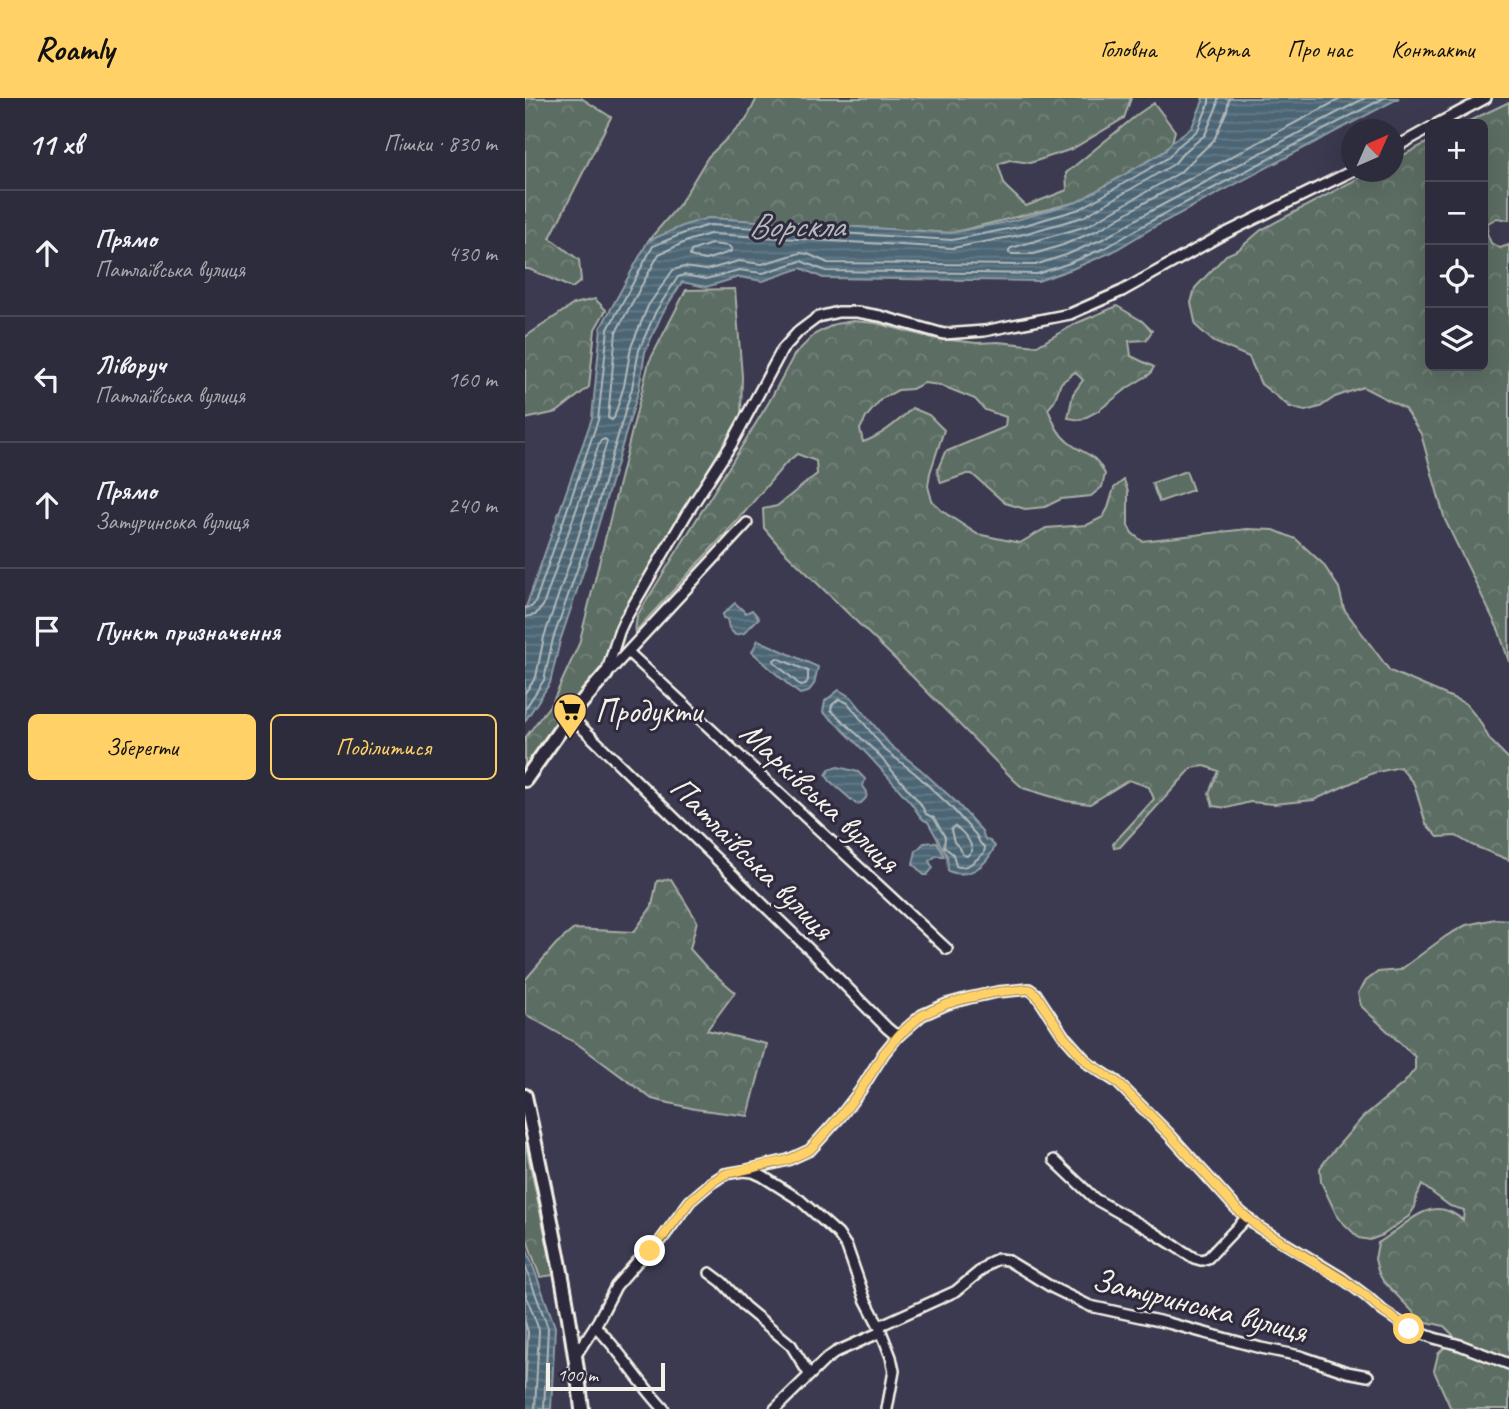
<!DOCTYPE html>
<html lang="uk">
<head>
<meta charset="utf-8">
<style>
	:root { --surface:#2d2c3c; --page:#353443; --text:#f1f3f6; --muted:#a7a7af; --line:#484856; --accent:#ffd166 }
	body { margin:0; font-family:Caveat,sans-serif; background:var(--page); color:var(--text) }
	.controls { position:absolute; right:21px; top:21px; display:grid; overflow:hidden; border-radius:10px; box-shadow:0 7px 28px #0002 }
	.controls button { width:63px; height:63px; display:grid; place-items:center; padding:0; border:0; border-bottom:2px solid var(--line); background:var(--surface); color:var(--text); font:35px sans-serif }
	.compass { position:absolute; left:816px; top:21px; width:63px; height:63px; border-radius:50%; background:var(--surface); box-shadow:0 7px 28px #0002; rotate:45deg }
	.scale { position:absolute; left:21px; bottom:18px; width:119px; box-sizing:border-box; padding-left:7px; border:4px solid #f4f1e8; border-top:0; font-size:19px; line-height:24px; white-space:nowrap; color:#f4f1e8; -webkit-text-stroke:5px #2f2a3d; paint-order:stroke }
	.stop { position:absolute; width:21px; height:21px; margin:-16px; border:5px solid #ffd166; border-radius:50%; background:#fff }
	.stop.end { background:#ffd166; border-color:#fff; box-shadow:0 2px 7px #0008 }
	.list { margin:0; padding:0; list-style:none }
	h2 { display:flex; justify-content:space-between; align-items:center; height:91px; margin:0; padding:0 28px; font-size:30px }
	h2 small { font-size:23px; font-weight:400; color:var(--muted) }
	.list li { display:grid; grid-template-columns:46px 1fr auto; gap:21px; align-items:center; box-sizing:border-box; height:126px; padding:0 28px; border-top:2px solid var(--line) }
	.list b { display:block; font-size:26px; white-space:nowrap }
	.list p { margin:0; font-size:23px; white-space:nowrap; color:var(--muted) }
	.list em { font-size:23px; font-style:normal; color:var(--muted) }
	.actions { display:flex; gap:14px; padding:21px 28px }
	.actions a { flex:1; padding:16px 0; border:2px solid var(--accent); border-radius:10px; text-align:center; font-size:24px; color:var(--accent) }
	.actions .main { background:var(--accent); color:#111 }
	.icon { flex:none; width:38px; height:38px; fill:none; stroke:currentColor; stroke-width:2; stroke-linecap:round; stroke-linejoin:round }
	.map { position:relative; flex:none; width:984px; height:1311px; overflow:hidden }
	header { display:flex; align-items:center; gap:42px; box-sizing:border-box; height:98px; padding:0 35px; background:var(--accent); color:#111 }
	header strong { font-size:33px }
	nav { display:flex; gap:38px; margin-inline-start:auto; font-size:24px }
	main { display:flex }
	aside { flex:1; background:var(--surface) }
	.map>svg:first-child { display:block }
	.forest { fill:url(#forest-crowns); stroke:#a8afa6; stroke-width:2 }
	.pitch { fill:#5c6d64; stroke:#a8afa6; stroke-width:2 }
	.water { fill:url(#water-rules); stroke:#8f9da3; stroke-width:2 }
	.lines { fill:none; stroke-linecap:round; stroke-linejoin:round }
	.shore { stroke:#b1b9ba; stroke-width:2 }
	.street-casing { stroke:#f4f1e8; stroke-width:14 }
	.secondary-casing { stroke:#f4f1e8; stroke-width:18 }
	.street { stroke:#2f2a3d; stroke-width:9 }
	.secondary { stroke:#2f2a3d; stroke-width:12 }
	.route { stroke:#ffd166; stroke-width:9 }
	.labels { text-anchor:middle; stroke-width:6; stroke-linejoin:round; paint-order:stroke }
	.poi-label { font-size:33px; fill:#f4f1e8; stroke:#2f2a3d; text-anchor:start }
	.street-label { font-size:33px; fill:#f4f1e8; stroke:#2f2a3d }
	.water-label { font-size:35px; font-style:italic; fill:#b1b9ba; stroke:#2f2a3d }
</style>
</head>
<body>
<header>
<strong>Roamly</strong>
<nav><a>Головна</a><a>Карта</a><a>Про нас</a><a>Контакти</a></nav>
</header>
<main>
<aside>
<h2>11 хв<small>Пішки · 830 m</small></h2>
<ul class="list">
<li><svg class="icon" aria-label="ahead" viewBox="0 0 24 24"><path d="M12 20V5M6 11l6-6 6 6"/></svg><div><b>Прямо</b><p>Патлаївська вулиця</p></div><em>430 m</em></li>
<li><svg class="icon" aria-label="left" viewBox="0 0 24 24"><path d="M17 20v-9H6M10 6l-5 5 5 5"/></svg><div><b>Ліворуч</b><p>Патлаївська вулиця</p></div><em>160 m</em></li>
<li><svg class="icon" aria-label="ahead" viewBox="0 0 24 24"><path d="M12 20V5M6 11l6-6 6 6"/></svg><div><b>Прямо</b><p>Затуринська вулиця</p></div><em>240 m</em></li>
<li><svg class="icon" aria-label="arrive" viewBox="0 0 24 24"><path d="M6 21V4h12l-3 4 3 4H6"/></svg><div><b>Пункт призначення</b></div></li>
</ul>
<div class="actions"><a class="main">Зберегти</a><a>Поділитися</a></div>
</aside>
<div class="map">
<svg width="984" height="1311" viewBox="0 0 984 1311">
	<defs>
		<pattern id="forest-crowns" width="20" height="18" patternUnits="userSpaceOnUse" patternTransform="scale(1.75)"><rect width="20" height="18" fill="#5c6d64"/><path d="M2 6a3 3 0 1 1 6 0M12 15a3 3 0 1 1 6 0" fill="none" stroke="#74827a"/></pattern>
		<pattern id="water-rules" width="6" height="5" patternUnits="userSpaceOnUse" patternTransform="scale(1.75)"><rect width="6" height="5" fill="#4c6575"/><path d="M0 2.5h6" fill="none" stroke="#667c89"/></pattern>
	</defs>
	<rect width="100%" height="100%" fill="#3c3a50"/>
	<filter id="ink" filterUnits="userSpaceOnUse"><feTurbulence type="fractalNoise" baseFrequency=".0143" numOctaves="2"/><feDisplacementMap in="SourceGraphic" scale="14" xChannelSelector="R" yChannelSelector="G"/><feConvolveMatrix kernelMatrix="1 2 1 2 8 2 1 2 1" color-interpolation-filters="sRGB"/></filter>
	<g filter="url(#ink)">
		<g class="forest">
			<path d="M0 0H56L86 19 25 140 54 162 56 183 47 190 4 171H0Z"/>
			<path d="M232 0H606L599 20 547 51 505 65 485 62 473 66 480 88 501 108 542 92 541 75 613 16 629 5 650 33 647 44 640 53 552 104 426 135 183 120 123 143 154 107 183 59 221 22Z"/>
			<path d="M984 4V122L972 120 963 125 962 135 966 145 975 150 984 147V564L974 533 920 422 896 336 879 310 838 289 810 299 795 309 780 313 765 309 736 286 724 259 689 244 671 228 666 205 670 190 701 157 713 152 736 132 845 74H869V62L905 43V268H958V26H938Z"/>
			<path d="M210 191 217 278 216 317 93 522 75 577 0 675V640L28 603 54 546 124 264 161 192Z"/>
			<path d="M70 201 81 212 70 231 64 289 32 314 0 321V239L49 206Z"/>
			<path d="M592 208 617 223 627 233 621 242 604 243 606 258 629 269 625 276 604 289 573 313 556 322 543 320 548 296 558 282 550 274 536 285 529 304 523 311C528 323 532 335 543 344 560 358 569 353 580 376L577 389 566 398 536 401 520 409 500 411 480 405 447 376H442L416 385 412 373 420 354 480 329 481 319 460 312 450 301 415 287 399 285 387 291 373 292 356 301 342 318 335 331 338 344C356 338 373 324 387 310L404 317 419 332 405 375 403 388 407 403 417 413 452 436 495 445 521 430 562 427 578 419 583 410 589 390 599 382 603 394V428L607 435 617 443 722 431 749 432 771 441 798 466 814 490 819 511 865 573 940 605 954 622 965 642 984 661V762L947 747 931 738 913 739 901 726 889 686 875 669 848 675 789 702 749 706 725 704 702 710 688 708 684 695 693 673 680 668 667 670 595 749 589 750 588 746 629 701 624 689 604 682 565 706 541 703 498 690 489 682 370 561 256 450 239 430 238 411 252 408 292 376 291 363 272 356 260 366 213 422 110 534 112 518 244 304 269 257 290 236 310 226 328 223 351 225 407 240 452 245 473 244 512 248 552 225Z"/>
			<path d="M146 781 172 823 165 851 181 869 210 894 182 932 242 946 223 1018 170 1011 127 1001 54 947 0 916V882L31 846 49 831 109 834 127 808 132 783Z"/>
			<path d="M970 821 984 822V1311H926L909 1273 913 1256 920 1249 928 1237 919 1228 902 1224 891 1217 858 1183 853 1173 850 1161 853 1145C873 1134 898 1103 923 1113 928 1115 934 1119 938 1122L939 1112 925 1108 897 1087 892 1098 890 1109 884 1118 858 1137 845 1142 834 1140 813 1120 796 1084 795 1070 803 1059 838 1019 879 985 890 971V959L836 908 833 895 841 883 853 874 875 872 921 838 941 827Z"/>
			<path d="M0 1044 29 1177 15 1179 0 1136Z"/>
		</g>
		<path class="pitch" d="M661 373 668 392 634 404 627 385Z"/>
		<g class="water">
			<path d="M677 0H874L629 129 587 154 547 171 513 183 298 180 276 170 238 183 214 179 181 189 157 184 137 216 120 254 114 291 67 448 35 543 25 585 0 623V512L67 320 76 229 123 143 160 127 183 120 426 135 491 122 552 104 640 53 647 44 667 29 678 3Z"/>
			<path d="M210 505 221 515 227 512 234 520 219 535 210 537 204 530 202 521 198 520V516Z"/>
			<path d="M233 542 293 569 289 586 283 594 275 596 267 590 227 554Z"/>
			<path d="M314 592 327 600 365 647 395 671 430 703 457 733 460 741 465 743 470 748C462 767 444 782 423 773L422 758 403 724C394 721 392 712 386 705 357 672 331 642 298 614L300 603Z"/>
			<path d="M313 669 333 674 340 681 338 688 342 694 341 700 336 705 331 706 305 683 301 677 305 671Z"/>
			<path d="M412 744 419 758H411L404 763 408 770 402 777H399L388 766 391 753 399 745Z"/>
			<path d="M0 1146 30 1229 26 1311H0Z"/>
		</g>
		<g class="lines">
			<g class="shore">
				<path d="M693 0 692 8 680 37 658 55 649 66 558 119 495 137 428 150 185 136 165 142 134 156 91 234 83 320 87 322 89 320 99 288 106 249 123 208 148 172 159 169 181 172 214 163 237 166 275 155 283 156 303 165 510 167 541 157 580 140 622 115 840 0"/>
				<path d="M704 0 702 12 689 42 654 75 562 128 486 150 484 152V155L487 156H509L538 147 575 131 617 106 817 0"/>
				<path d="M186 146 204 148 207 152 205 154 180 162 165 158 166 153Z"/>
				<path d="M0 510 6 509 10 505 73 322 83 231 128 148 162 134 184 127 427 142 493 129 555 111 644 59 652 49 673 32 684 5V0"/>
				<path d="M0 519 10 517 18 508 75 343 80 341 82 343 81 347 52 443 19 539 11 579 0 595"/>
				<path d="M252 560 283 573V582L280 587 276 588 250 565 249 562Z"/>
				<path d="M314 601 323 605 360 652 391 676 425 708 451 737 455 745 460 749 459 755C451 762 442 772 431 768L428 756 419 749 420 739 409 720 401 716 395 705 351 654 306 612 307 607Z"/>
				<path d="M0 611 19 582 28 541 61 446 107 290 114 252 131 213 153 179 159 177 181 181 214 172 238 175 276 163 301 173 512 176 545 165 584 148 626 123 859 0"/>
				<path d="M429 728C438 733 447 744 447 753L442 758 438 757 435 750 429 744 426 732Z"/>
				<path d="M0 1167 23 1230 19 1311"/>
				<path d="M0 1194 14 1232 10 1311"/>
				<path d="M0 1224 3 1234 0 1297"/>
			</g>
			<g class="street-casing">
				<g id="street">
					<path d="M912 26 961 0"/>
					<path d="M869 50 905 30"/>
					<path d="M103 554 422 851"/>
					<path d="M83 575 222 425"/>
					<path d="M81 576 94 534 99 523 161 417 206 347 257 252 273 234 293 219 313 214H332L355 218 419 236 459 233 545 216 597 193 695 138 827 73"/>
					<path d="M45 618 294 861 362 930 368 935 374 937"/>
					<path d="M529 1062 570 1101 625 1132 669 1160 676 1162 683 1160 722 1119"/>
					<path d="M218 1073 263 1062 285 1052 315 1019 335 993 359 955 373 938 397 917 422 906 444 900 472 894 504 891 511 896 538 937 564 966 592 984 644 1036 711 1110 733 1129 817 1180 841 1198 858 1213 885 1231 909 1240 935 1247 984 1266"/>
					<path d="M185 1175 197 1184 220 1209 266 1247 284 1276"/>
					<path d="M70 1228C96 1253 114 1285 139 1311"/>
					<path d="M354 1228 431 1193 466 1164 473 1161 482 1162 528 1190 565 1208 643 1225 736 1250 775 1258 822 1274 843 1278"/>
					<path d="M51 1257 73 1223 91 1188 112 1164 134 1145 165 1103 186 1085 200 1076 218 1073 228 1074 237 1078 275 1102 313 1136 322 1149 340 1201 354 1228 366 1259 369 1273 362 1311"/>
					<path d="M250 1311 300 1262 311 1254 356 1234"/>
				</g>
			</g>
			<g class="secondary-casing">
				<g id="secondary">
					<path d="M0 682 45 618 81 576"/>
					<path d="M0 998C22 1102 45 1206 57 1311"/>
				</g>
			</g>
			<use href="#street" class="street"/>
			<use href="#secondary" class="secondary"/>
		</g>
	</g>
	<g class="lines" filter="url(#ink)">
		<path class="route" d="M125 1153 134 1144 165 1103 186 1085 200 1076 263 1062 285 1052 315 1019 335 993 359 955 374 937 397 917 422 906 443 900 472 894 504 891 511 896 538 937 564 966 592 984 644 1036 711 1110 733 1129 817 1181 841 1198 858 1213 884 1231"/>
	</g>
	<defs>
		<g id="supermarket-pin" transform="scale(1.75)"><path d="M0 17L-7.5 6A9.5 9.5 0 1 1 7.5 6Z" fill="#ffd166" stroke="#2f2a3d"/><path d="M-6-5.5h2.5l.6 2H6L4.5 2H-2.5L-4.4-4H-6ZM-1.5 3.2a1.3 1.3 0 1 0 .1 0ZM3 3.2a1.3 1.3 0 1 0 .1 0Z" fill="#111"/></g>
	</defs>
	<g fill-rule="evenodd">
		<use href="#supermarket-pin" x="45" y="612"/>
	</g>
	<g class="labels">
		<g class="poi-label">
			<text x="70" y="624">Продукти</text>
		</g>
		<g class="street-label">
			<text transform="translate(296 698) rotate(43)" y="12">Марківська вулиця</text>
			<text transform="translate(228 759) rotate(45)" y="12">Патлаївська вулиця</text>
			<text transform="translate(675 1206) rotate(14)" y="12">Затуринська вулиця</text>
		</g>
		<g class="water-label">
			<text x="271" y="139">Ворскла</text>
		</g>
	</g>
</svg>
<div class="controls">
<button>+</button>
<button>−</button>
<button><svg class="icon" aria-label="locate" viewBox="0 0 24 24"><circle cx="12" cy="12" r="6"/><path d="M12 2v4M12 18v4M2 12h4M18 12h4"/></svg></button>
<button><svg class="icon" aria-label="layers" viewBox="0 0 24 24"><path d="M12 4l9 5-9 5-9-5zM3 14l9 5 9-5"/></svg></button>
</div>
<svg class="compass" viewBox="-18 -18 36 36"><path d="M0-13l5 13h-10z" fill="#e53935"/><path d="M0 13l5-13h-10z" fill="#a7a7af"/></svg>
<div class="scale">100 m</div>
<div class="stop" style="left:884px;top:1231px"></div>
<div class="stop end" style="left:125px;top:1153px"></div>
</div>
</main>
</body>
</html>
